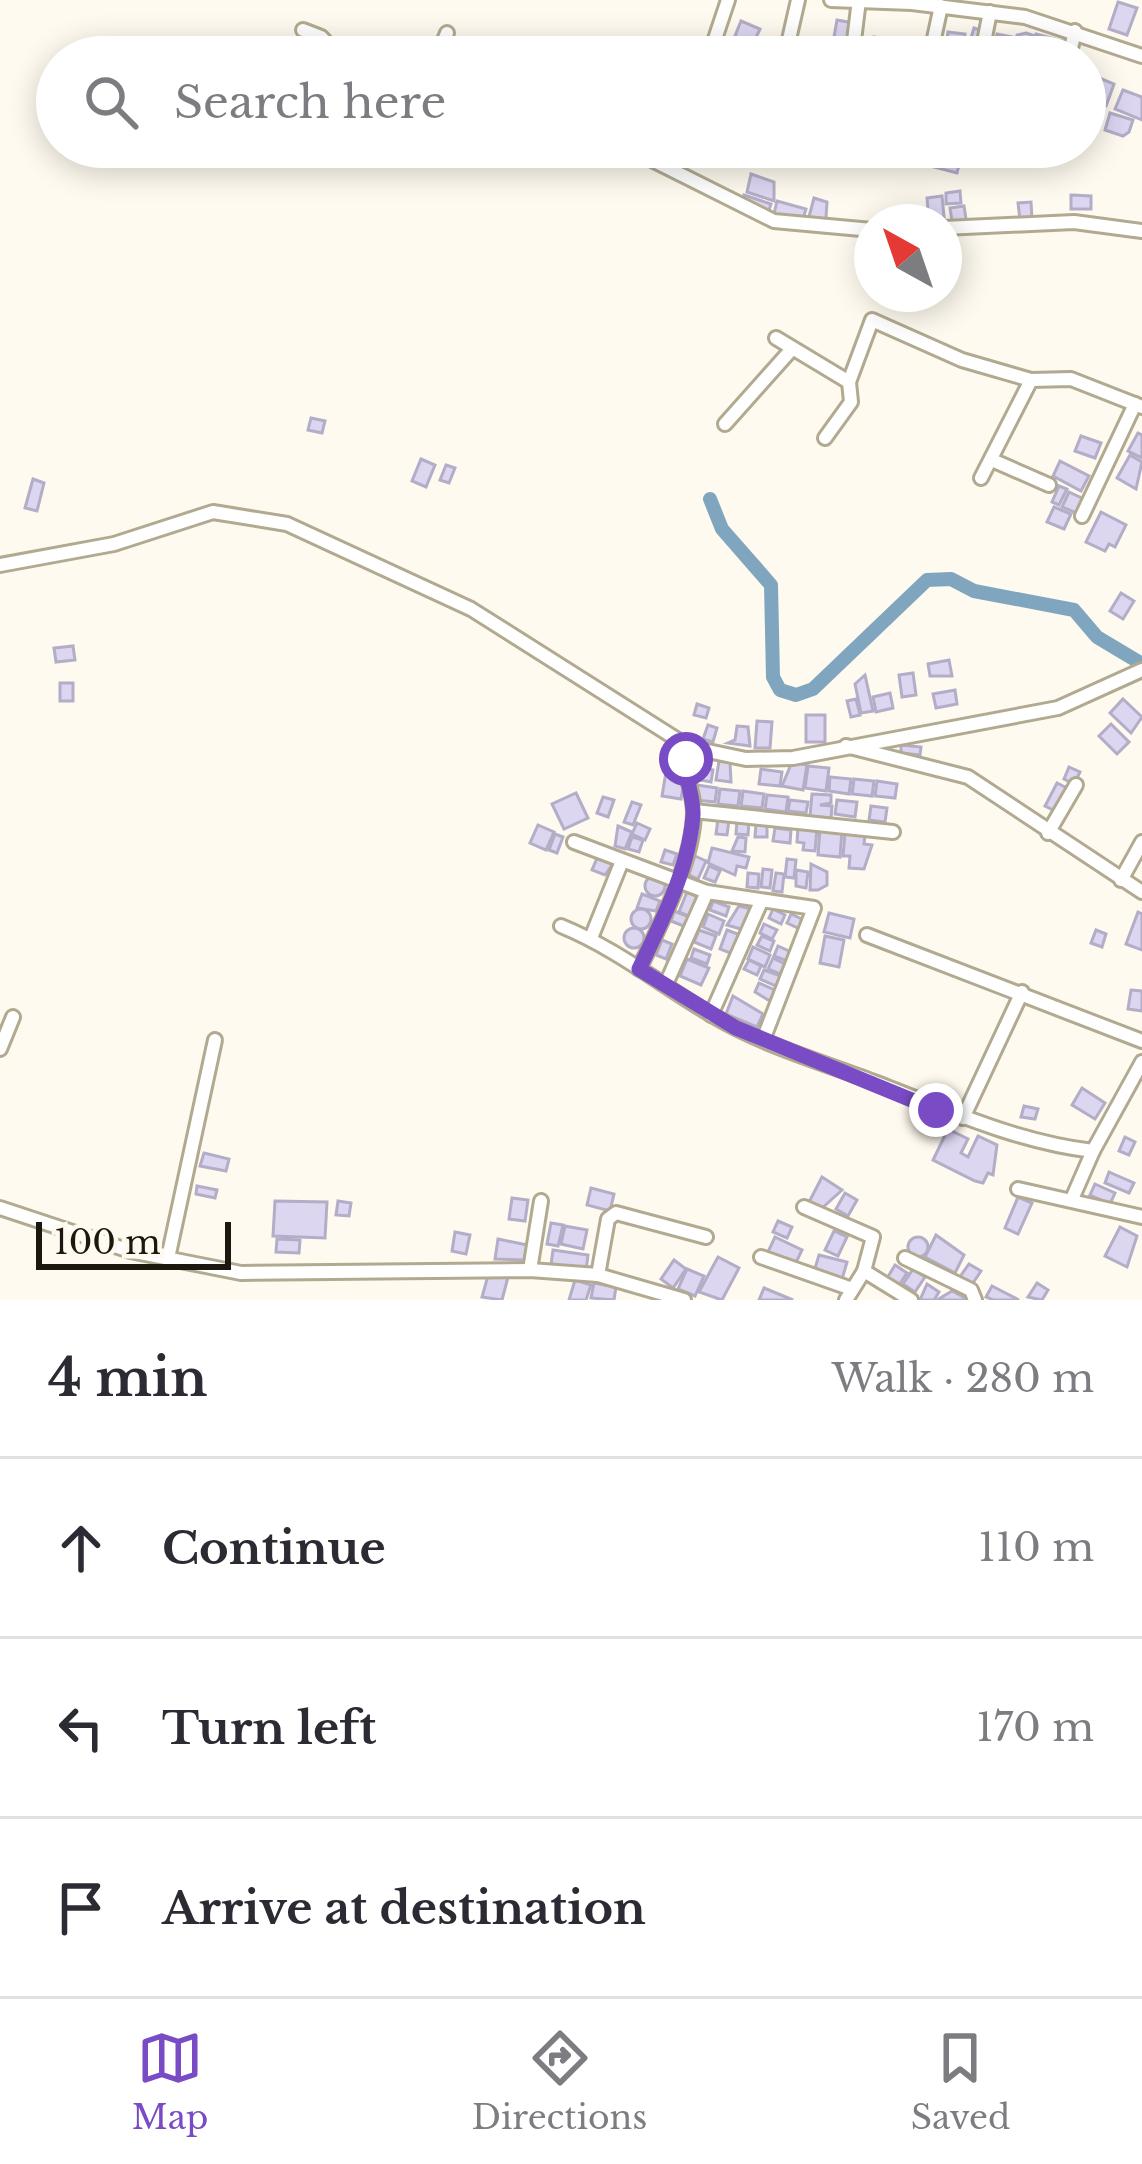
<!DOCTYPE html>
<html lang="en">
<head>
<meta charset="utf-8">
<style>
	:root { --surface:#fff; --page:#f2f2f3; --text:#2b2b33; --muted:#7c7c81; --line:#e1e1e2; --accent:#794bc4 }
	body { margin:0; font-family:"Libre Baskerville",serif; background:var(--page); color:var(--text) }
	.compass { position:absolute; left:854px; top:204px; width:108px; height:108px; border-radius:50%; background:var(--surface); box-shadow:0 6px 30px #0003; rotate:320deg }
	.scale { position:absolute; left:36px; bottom:30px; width:195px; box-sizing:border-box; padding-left:12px; border:6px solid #1c180f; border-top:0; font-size:33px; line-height:42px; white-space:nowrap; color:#1c180f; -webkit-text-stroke:9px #fefaef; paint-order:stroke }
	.stop { position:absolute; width:36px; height:36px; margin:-27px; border:9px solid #794bc4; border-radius:50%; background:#fff }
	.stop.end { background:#794bc4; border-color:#fff; box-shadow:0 3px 12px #0008 }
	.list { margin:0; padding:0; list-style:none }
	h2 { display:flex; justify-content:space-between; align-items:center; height:156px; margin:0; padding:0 48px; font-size:51px }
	h2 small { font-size:39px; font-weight:400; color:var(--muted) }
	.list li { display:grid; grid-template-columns:78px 1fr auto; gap:36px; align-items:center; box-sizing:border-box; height:180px; padding:0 48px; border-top:3px solid var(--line) }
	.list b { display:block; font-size:45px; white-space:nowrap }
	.list em { font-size:39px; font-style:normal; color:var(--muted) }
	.icon { flex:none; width:66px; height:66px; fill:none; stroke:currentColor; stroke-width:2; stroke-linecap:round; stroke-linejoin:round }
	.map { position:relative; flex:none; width:1142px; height:1300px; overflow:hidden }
	.search { position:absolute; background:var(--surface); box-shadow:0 6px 30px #0003; left:36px; right:36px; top:36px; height:132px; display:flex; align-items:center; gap:30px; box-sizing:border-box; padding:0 42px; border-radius:66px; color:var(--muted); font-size:45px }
	.sheet { height:696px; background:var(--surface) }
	nav { display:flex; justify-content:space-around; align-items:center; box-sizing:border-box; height:168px; border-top:3px solid var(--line); background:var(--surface); font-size:33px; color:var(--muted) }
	nav a { display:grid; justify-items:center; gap:6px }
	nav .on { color:var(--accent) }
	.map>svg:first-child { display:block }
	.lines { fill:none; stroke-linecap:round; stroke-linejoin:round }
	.canal { stroke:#80a6bf; stroke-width:14 }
	.building { fill:#dcd6f1; stroke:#b3adc7; stroke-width:3 }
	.minor-casing { stroke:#b2aa90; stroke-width:18 }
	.minor { stroke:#fff; stroke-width:12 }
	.route { stroke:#794bc4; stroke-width:15 }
</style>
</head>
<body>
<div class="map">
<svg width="1142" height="1300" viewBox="0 0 1142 1300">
	<rect width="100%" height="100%" fill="#fefaef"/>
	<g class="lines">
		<path class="canal" d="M710 499 722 529 771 585 773 677 780 690 796 695 813 689 927 580 951 579 974 591 1074 610 1097 637 1142 664"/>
	</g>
	<g class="building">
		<path d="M1118 2 1137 8 1127 35 1109 29Z"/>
		<path d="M837 20 859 24 856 40 834 37Z"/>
		<path d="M741 21 760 29 753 44 735 36Z"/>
		<path d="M974 28 991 34 984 56 967 51Z"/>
		<path d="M948 32 965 34 962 48 946 46Z"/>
		<path d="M1026 33 1035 36 1029 52 1013 47 1017 35Z"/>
		<path d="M997 34 1012 37 1007 57 992 54Z"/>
		<path d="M1036 34 1071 43 1067 57H1030Z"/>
		<path d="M874 37 897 41 894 57 871 54Z"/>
		<path d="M734 41 754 49 751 57H728Z"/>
		<path d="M759 46 783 55 782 57H755Z"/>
		<path d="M906 47 925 51 923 57H903Z"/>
		<path d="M1085 72 1114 84 1106 106 1085 100Z"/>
		<path d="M1123 90 1142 97V120L1115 109Z"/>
		<path d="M1110 113 1133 120 1129 132 1123 136 1105 130Z"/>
		<path d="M926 147 963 149 957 173 922 164Z"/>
		<path d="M751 174 774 182V201L747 192Z"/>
		<path d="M960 191 961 203 946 204V193Z"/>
		<path d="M744 195 771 204 767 216 741 205Z"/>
		<path d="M1071 195 1091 196V209H1071Z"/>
		<path d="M942 196 945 227 944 222H929L927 198Z"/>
		<path d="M814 198 827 202 825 233 806 228Z"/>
		<path d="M777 201 806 209 801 226 773 218Z"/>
		<path d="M1031 202 1032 219 1020 220 1018 203Z"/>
		<path d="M964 206 967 226 953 228 950 208Z"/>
		<path d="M311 418 325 421 322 433 308 430Z"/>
		<path d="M1138 433 1142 435V458L1128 451Z"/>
		<path d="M1081 436 1101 443 1095 458 1075 451Z"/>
		<path d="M1130 455 1142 462 1136 489 1117 478Z"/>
		<path d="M421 459 435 465 426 487 412 481Z"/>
		<path d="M1060 461 1089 476 1081 491 1053 476Z"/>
		<path d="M446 465 455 468 449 483 440 480Z"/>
		<path d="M33 479 44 483 37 511 25 508Z"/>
		<path d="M1059 486 1067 489 1059 505 1052 502Z"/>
		<path d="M1069 492 1086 500 1079 514 1062 507Z"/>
		<path d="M1054 507 1071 514 1064 529 1047 522Z"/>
		<path d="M1101 512 1126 525 1115 547 1109 544 1105 551 1086 542Z"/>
		<path d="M1121 593 1134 601 1123 619 1110 611Z"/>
		<path d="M73 646 75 660 56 662 54 648Z"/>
		<path d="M949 660 952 676H930L928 664Z"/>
		<path d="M913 673 916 695 902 697 899 675Z"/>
		<path d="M865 675 873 711 861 713 855 684Z"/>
		<rect x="60" y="683" width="13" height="18"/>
		<path d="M955 690 957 704 936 708 933 694Z"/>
		<path d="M890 693 893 708 876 712 873 697Z"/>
		<path d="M856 699 860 715 851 717 847 701Z"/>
		<path d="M1123 699 1142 717 1131 733 1110 713Z"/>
		<path d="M697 704 709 708 706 718 694 715Z"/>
		<rect x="806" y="715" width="19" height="27"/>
		<path d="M757 721 772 722 770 748H755Z"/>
		<path d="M1111 724 1129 742 1117 754 1099 736Z"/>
		<path d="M708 725 717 728 713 742 703 739Z"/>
		<path d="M737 726 748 727 750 746 728 743 735 740Z"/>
		<path d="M901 745 921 747 920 755 901 753Z"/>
		<path d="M666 753 683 756 682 768 664 765Z"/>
		<path d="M719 761 730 762 731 782 716 780Z"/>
		<path d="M792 762 807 765 803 790 782 786Z"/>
		<path d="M692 766 713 770 711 782 690 778Z"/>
		<path d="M808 766 829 768 826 791 805 788Z"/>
		<path d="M1069 767 1080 772 1074 784 1064 779Z"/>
		<path d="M761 769 782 772 780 786 759 784Z"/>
		<path d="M666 772 685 775 681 799 662 796Z"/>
		<path d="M830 777 851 779 849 794 829 791Z"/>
		<path d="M854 779 874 781 872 796 852 794Z"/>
		<path d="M877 781 897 784 895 798 875 796Z"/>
		<path d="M1057 783 1069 789 1057 812 1045 806Z"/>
		<path d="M697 785 717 788 715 802 695 800Z"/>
		<path d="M720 789 740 791 738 806 718 804Z"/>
		<path d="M743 791 764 794 762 808 741 806Z"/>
		<path d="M576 793 588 818 564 829 552 804Z"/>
		<path d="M812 794 831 795V803L820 805 832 806 831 818 810 816Z"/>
		<path d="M767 795 788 797 786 812 765 809Z"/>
		<path d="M603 797 614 800 608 817 597 813Z"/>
		<path d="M790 800 808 802 806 813 788 811Z"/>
		<path d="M837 800 857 802 855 817 835 814Z"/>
		<path d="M632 802 641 805 633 825 624 822Z"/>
		<path d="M871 806 887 808 885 822 869 820Z"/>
		<path d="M718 819 729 820 727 835 716 834Z"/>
		<path d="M737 820 749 821 748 835 736 834Z"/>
		<path d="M637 823 650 829 645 840 632 834Z"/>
		<path d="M756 824 767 825V837H755Z"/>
		<path d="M538 825 554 832 546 850 530 843Z"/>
		<path d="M618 826 632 832 625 849 615 846Z"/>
		<path d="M798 827 817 829 815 851 803 850 804 843 797 842Z"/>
		<path d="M775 828 791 830 790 843 773 841Z"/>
		<path d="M820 828 842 830 840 857 818 855Z"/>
		<path d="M845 833 865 835 864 844 872 845 864 869 849 868 850 856H843Z"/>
		<path d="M555 834 563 837 557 853 549 850Z"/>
		<path d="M632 837 643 840 639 852 628 849Z"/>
		<path d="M738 837 746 838 745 852 732 851Z"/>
		<path d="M712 848 749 857 746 868 737 866 735 875 708 863Z"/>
		<path d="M665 850 677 854 673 865 661 862Z"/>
		<path d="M598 856 614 862 605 875 592 870Z"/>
		<path d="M695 856 706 861 698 879 687 874Z"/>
		<path d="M787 859 796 860 794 878 785 877Z"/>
		<path d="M811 864 827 872V885L818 890H810Z"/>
		<path d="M709 866 720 871 715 882 704 878Z"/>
		<path d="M763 869 772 870 770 888 761 887Z"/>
		<path d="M796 870 808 872 806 888 796 886Z"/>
		<path d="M748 873 759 874 758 888 747 887Z"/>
		<path d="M776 873 784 874 782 892 773 891Z"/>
		<circle cx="655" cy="886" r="10"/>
		<path d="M687 892 699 897 691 917 679 912Z"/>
		<path d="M642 894 660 901 656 911 637 908Z"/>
		<path d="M713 901 729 907 726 916 710 910Z"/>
		<path d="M739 906 751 909 744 930 727 925Z"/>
		<path d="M773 909 785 915 781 924 769 918Z"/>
		<circle cx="641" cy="919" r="10"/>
		<path d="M674 911 689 917 686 927 671 921Z"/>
		<path d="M1138 912 1142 914V950L1126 944Z"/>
		<path d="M829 913 854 919 850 938 824 932Z"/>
		<path d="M708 914 724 921 719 934 703 927Z"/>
		<path d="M791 914 804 920 800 929 787 923Z"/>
		<path d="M764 924 777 930 772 939 760 933Z"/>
		<circle cx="634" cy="938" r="10"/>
		<path d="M699 930 716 936 711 949 694 942Z"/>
		<path d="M727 930 743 936 735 955 720 949Z"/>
		<path d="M1096 930 1106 934 1102 947 1091 943Z"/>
		<path d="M762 936 774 941 770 951 757 945Z"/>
		<path d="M825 936 844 940 839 967 820 963Z"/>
		<path d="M662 940 672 944 666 959 656 955Z"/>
		<path d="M778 946 791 952 787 961 774 956Z"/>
		<path d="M753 947 770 955 765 967 748 959Z"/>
		<path d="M694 949 710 955 707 964 691 958Z"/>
		<path d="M773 958 785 964 780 974 768 969Z"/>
		<path d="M687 959 709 968 701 985 680 976Z"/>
		<path d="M749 960 761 966 757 975 744 969Z"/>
		<path d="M764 970 781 976 776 986 760 979Z"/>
		<path d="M759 983 775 990 770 1001 755 992Z"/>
		<path d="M1131 990 1142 991V1011L1128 1009Z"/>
		<path d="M733 996 763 1014 757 1027 726 1014Z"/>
		<path d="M1082 1088 1105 1103 1095 1119 1072 1105Z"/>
		<path d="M1024 1106 1038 1109 1035 1119 1021 1117Z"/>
		<path d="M948 1129 968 1139 961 1153 968 1157 978 1136 997 1145 993 1175 988 1173 983 1183 975 1181 933 1160Z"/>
		<path d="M1125 1137 1135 1142 1129 1155 1119 1151Z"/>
		<path d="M204 1153 229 1159 226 1171 200 1166Z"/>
		<path d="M1109 1172 1134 1183 1129 1193 1105 1183Z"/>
		<path d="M822 1177 842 1190 820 1210 808 1204Z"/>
		<path d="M1095 1184 1115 1193 1110 1204 1090 1195Z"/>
		<path d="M197 1186 217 1190 215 1198 196 1194Z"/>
		<path d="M591 1188 614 1194 610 1211 587 1205Z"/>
		<path d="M845 1193 857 1200 848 1216 836 1209Z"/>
		<path d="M1018 1197 1032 1203 1018 1234 1005 1228Z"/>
		<path d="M512 1198 528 1200 525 1221 509 1219Z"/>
		<path d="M275 1201 327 1202 325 1238 273 1236Z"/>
		<path d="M338 1201 351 1203 349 1216 336 1215Z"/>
		<path d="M778 1221 792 1227 787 1238 773 1232Z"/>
		<path d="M551 1223 563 1225 558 1246 547 1244Z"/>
		<path d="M565 1226 587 1230 583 1249 561 1244Z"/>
		<path d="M1120 1227 1137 1236 1127 1267 1105 1256Z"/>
		<path d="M834 1231 847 1237 838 1256 825 1250Z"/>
		<path d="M455 1232 470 1235 466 1254 452 1251Z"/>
		<path d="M936 1235 964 1255 955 1273 925 1257Z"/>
		<circle cx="918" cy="1247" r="10"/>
		<path d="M775 1237 802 1250 793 1269 766 1256Z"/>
		<path d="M277 1239 300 1240 299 1253 276 1252Z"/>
		<path d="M498 1239 527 1245 524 1260 495 1259Z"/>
		<path d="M553 1250 588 1255 586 1270 551 1265Z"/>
		<path d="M819 1255 847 1262 841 1283 813 1275Z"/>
		<path d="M718 1257 739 1268 722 1300 699 1292Z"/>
		<path d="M674 1260 686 1269 673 1288 661 1279Z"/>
		<path d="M969 1264 981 1271 971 1286 959 1278Z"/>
		<path d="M895 1265 907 1273 897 1288 886 1280Z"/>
		<path d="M687 1269 704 1276 695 1296 678 1289Z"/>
		<path d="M913 1269 925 1277 915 1292 903 1284Z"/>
		<path d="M489 1272 508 1277 502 1300 482 1297Z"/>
		<path d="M575 1280 591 1285 586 1300H569Z"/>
		<path d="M594 1283 616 1287 614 1300 591 1298Z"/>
		<path d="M1037 1283 1048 1290 1042 1300 1028 1297Z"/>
		<path d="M927 1284 939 1292 934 1300H920Z"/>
		<path d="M992 1286 1019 1300H993L986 1297Z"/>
		<path d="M764 1288 793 1300H759Z"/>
		<path d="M952 1291 969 1300H937Z"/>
	</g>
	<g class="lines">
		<g class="minor-casing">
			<g id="minor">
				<path d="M831 0 912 3 1025 17 1142 56"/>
				<path d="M303 30 321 37 340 57"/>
				<path d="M710 54 728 0"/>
				<path d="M437 57 447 33"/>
				<path d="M785 57 798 0"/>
				<path d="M852 57 859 0"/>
				<path d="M930 57 941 6"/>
				<path d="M981 57 990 12"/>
				<path d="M1069 57 1075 31"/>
				<path d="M592 147 648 158 774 221 872 230"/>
				<path d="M966 156 967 147"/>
				<path d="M944 228 1074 222 1142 231"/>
				<path d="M776 338 849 382"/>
				<path d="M725 424 791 350"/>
				<path d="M825 438 851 402 849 382 872 320 962 360 1031 380"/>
				<path d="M992 460 1049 485"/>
				<path d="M981 478 1031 380 1071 379 1142 407"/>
				<path d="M1082 516 1135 404"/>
				<path d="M0 565 114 544 213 512 287 524 471 609 689 747 746 759 793 758 1058 708 1142 670"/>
				<path d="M846 746 968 777 1142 892"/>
				<path d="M694 811 893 832"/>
				<path d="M1048 833 1076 785"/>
				<path d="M574 842 707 892 814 908 763 1040"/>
				<path d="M1121 880 1142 842"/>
				<path d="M561 926C615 948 661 985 712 1015 762 1045 819 1061 874 1082 945 1109 1016 1142 1093 1151L1142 1062"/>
				<path d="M867 935 1142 1041"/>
				<path d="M591 938 622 861"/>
				<path d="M639 969C660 925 693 862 694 813 694 789 682 779 689 747"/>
				<path d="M666 984 707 892"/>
				<path d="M711 1015 760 904"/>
				<path d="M0 1049 13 1017"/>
				<path d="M963 1118 1022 992"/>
				<path d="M1018 1189 1142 1217"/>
				<path d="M1072 1199 1093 1151"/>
				<path d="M804 1207 873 1237 864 1271 846 1300"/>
				<path d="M0 1208 130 1251 241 1273 530 1270 598 1275 684 1300"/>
				<path d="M761 1257 852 1289"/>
				<path d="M168 1258 215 1040"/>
				<path d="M905 1258 971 1290 975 1300"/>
				<path d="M530 1270 541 1201"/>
				<path d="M864 1271 911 1300"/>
				<path d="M598 1275 608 1219 616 1213 706 1237"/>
			</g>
		</g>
		<use href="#minor" class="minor"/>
	</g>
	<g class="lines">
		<path class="route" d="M686 759C685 780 694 799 693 815 689 869 662 921 639 969L736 1028 936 1110"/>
	</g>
</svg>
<svg class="compass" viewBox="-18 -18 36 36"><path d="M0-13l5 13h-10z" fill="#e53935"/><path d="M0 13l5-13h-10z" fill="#7c7c81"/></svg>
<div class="scale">100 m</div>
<div class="stop" style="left:686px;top:759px"></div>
<div class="stop end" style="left:936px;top:1110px"></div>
<div class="search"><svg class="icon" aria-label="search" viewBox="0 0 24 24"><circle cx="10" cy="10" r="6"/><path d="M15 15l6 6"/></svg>Search here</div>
</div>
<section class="sheet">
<h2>4 min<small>Walk · 280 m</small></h2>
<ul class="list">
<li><svg class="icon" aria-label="ahead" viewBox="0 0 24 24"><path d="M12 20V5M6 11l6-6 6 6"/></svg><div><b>Continue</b></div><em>110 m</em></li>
<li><svg class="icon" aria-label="left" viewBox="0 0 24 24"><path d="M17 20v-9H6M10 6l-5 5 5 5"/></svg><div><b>Turn left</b></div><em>170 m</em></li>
<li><svg class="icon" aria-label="arrive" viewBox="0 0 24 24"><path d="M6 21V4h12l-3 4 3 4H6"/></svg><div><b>Arrive at destination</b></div></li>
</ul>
</section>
<nav>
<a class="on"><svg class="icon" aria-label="map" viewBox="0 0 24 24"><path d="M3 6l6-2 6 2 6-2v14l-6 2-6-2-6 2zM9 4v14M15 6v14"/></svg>Map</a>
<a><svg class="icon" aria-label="directions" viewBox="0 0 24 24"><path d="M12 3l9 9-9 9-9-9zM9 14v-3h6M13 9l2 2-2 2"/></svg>Directions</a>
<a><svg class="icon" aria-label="saved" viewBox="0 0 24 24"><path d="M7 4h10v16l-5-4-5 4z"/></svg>Saved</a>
</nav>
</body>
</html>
